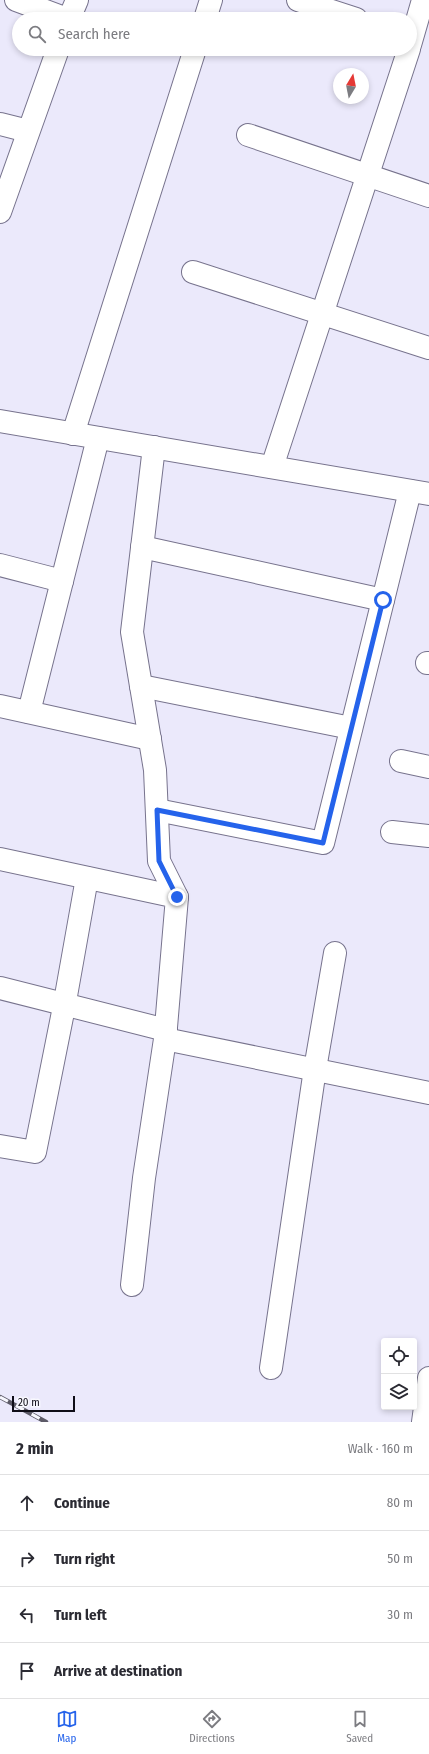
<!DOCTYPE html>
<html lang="en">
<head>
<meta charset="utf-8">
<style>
	:root { --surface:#fff; --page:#f2f2f3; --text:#2b2b33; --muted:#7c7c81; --line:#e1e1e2; --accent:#2563eb }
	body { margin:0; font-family:"Fira Sans Condensed",sans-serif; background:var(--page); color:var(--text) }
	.controls { position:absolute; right:12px; bottom:12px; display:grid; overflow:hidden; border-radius:4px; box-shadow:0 2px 6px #0003 }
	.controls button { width:36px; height:36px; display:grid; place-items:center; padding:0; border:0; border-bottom:1px solid var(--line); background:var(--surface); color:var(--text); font:20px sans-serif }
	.compass { position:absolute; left:333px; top:68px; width:36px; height:36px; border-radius:50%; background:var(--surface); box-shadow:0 2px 6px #0003; rotate:10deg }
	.scale { position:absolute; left:12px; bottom:10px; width:63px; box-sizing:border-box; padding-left:4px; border:2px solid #0f0d17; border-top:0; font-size:11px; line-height:14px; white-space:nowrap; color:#0f0d17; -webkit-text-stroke:3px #f8f8fe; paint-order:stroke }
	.stop { position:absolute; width:12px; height:12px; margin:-9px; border:3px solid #2563eb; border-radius:50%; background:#fff }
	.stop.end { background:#2563eb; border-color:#fff; box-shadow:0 1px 4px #0008 }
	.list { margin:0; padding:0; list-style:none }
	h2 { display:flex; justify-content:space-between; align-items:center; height:52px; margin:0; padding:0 16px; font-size:17px }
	h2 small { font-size:13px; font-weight:400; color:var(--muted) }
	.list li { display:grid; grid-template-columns:26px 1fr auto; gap:12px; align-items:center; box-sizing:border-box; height:56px; padding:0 16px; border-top:1px solid var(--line) }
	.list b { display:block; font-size:15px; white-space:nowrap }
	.list em { font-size:13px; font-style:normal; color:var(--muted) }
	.icon { flex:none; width:22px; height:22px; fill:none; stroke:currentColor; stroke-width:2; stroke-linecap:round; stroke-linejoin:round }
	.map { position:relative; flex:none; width:429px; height:1422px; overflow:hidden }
	.search { position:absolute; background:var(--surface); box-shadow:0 2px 6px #0003; left:12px; right:12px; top:12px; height:44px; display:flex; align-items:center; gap:10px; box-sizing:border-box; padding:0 14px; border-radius:22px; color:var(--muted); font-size:15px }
	.sheet { height:276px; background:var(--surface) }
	nav { display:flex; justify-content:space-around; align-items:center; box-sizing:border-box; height:56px; border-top:1px solid var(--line); background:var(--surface); font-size:11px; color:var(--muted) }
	nav a { display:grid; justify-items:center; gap:2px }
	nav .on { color:var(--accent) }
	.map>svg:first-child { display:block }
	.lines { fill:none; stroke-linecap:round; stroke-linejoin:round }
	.street-casing { stroke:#77738d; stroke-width:24 }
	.street { stroke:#fff; stroke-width:22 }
	.rail-casing { stroke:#5c5a67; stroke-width:4.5 }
	.rail { stroke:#f8f8fe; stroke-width:3; stroke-dasharray:9; stroke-linecap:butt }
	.route { stroke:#2563eb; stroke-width:5 }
</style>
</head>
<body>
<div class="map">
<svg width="429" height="1422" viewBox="0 0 429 1422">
	<rect width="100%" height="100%" fill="#ebe9fb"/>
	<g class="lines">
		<g class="street-casing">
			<g id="street">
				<path d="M16 0 67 19"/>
				<path d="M298 0 356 19"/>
				<path d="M69 19 77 0"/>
				<path d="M205 19 211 0"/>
				<path d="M410 45 423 0"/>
				<path d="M0 124 28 131"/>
				<path d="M248 135 429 196"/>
				<path d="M0 212 58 49"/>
				<path d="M193 272 429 348"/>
				<path d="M0 421 429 494"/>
				<path d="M73 434 195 49"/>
				<path d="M154 447 132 632 155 770 159 861 177 897"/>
				<path d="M272 467 409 49"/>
				<path d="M142 547 383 600"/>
				<path d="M0 565 62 581"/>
				<path d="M427 663H429"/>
				<path d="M141 686 351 728"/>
				<path d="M0 706 150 739"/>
				<path d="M29 712 98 438"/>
				<path d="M401 761 429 767"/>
				<path d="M157 810 323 843 410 491"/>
				<path d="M392 832 429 836"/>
				<path d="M0 859 177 897 165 1039 429 1093"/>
				<path d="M0 988 166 1030"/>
				<path d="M0 1146 35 1152 64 1007 87 878"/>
				<path d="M132 1285 144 1178 165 1039"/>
				<path d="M271 1368 315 1069 335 953"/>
				<path d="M423 1422 429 1378"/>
			</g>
		</g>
		<use href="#street" class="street"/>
		<g class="rail-casing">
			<path id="rail" d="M0 1397 46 1422"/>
		</g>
		<use href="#rail" class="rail"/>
	</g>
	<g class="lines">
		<path class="route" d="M177 897 159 861 157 810 323 843 383 600"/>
	</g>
</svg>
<div class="controls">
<button><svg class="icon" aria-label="locate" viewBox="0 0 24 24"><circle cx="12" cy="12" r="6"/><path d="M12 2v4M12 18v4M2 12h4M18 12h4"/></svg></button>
<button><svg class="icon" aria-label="layers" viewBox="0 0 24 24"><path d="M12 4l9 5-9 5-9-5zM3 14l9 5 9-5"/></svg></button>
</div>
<svg class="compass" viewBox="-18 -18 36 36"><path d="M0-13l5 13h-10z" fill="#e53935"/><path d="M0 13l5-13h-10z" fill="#7c7c81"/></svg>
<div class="scale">20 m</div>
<div class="stop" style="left:383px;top:600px"></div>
<div class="stop end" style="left:177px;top:897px"></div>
<div class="search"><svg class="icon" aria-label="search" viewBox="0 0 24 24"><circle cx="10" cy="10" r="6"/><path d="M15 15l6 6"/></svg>Search here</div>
</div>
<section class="sheet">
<h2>2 min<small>Walk · 160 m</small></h2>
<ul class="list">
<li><svg class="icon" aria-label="ahead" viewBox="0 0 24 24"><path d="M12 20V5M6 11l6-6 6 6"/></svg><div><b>Continue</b></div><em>80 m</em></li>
<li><svg class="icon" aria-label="right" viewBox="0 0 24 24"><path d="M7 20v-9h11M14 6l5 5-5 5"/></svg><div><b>Turn right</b></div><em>50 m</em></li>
<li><svg class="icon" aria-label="left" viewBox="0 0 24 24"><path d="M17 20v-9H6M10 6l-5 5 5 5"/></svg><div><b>Turn left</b></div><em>30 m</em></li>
<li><svg class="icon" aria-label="arrive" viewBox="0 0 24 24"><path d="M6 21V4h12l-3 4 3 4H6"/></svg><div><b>Arrive at destination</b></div></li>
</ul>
</section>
<nav>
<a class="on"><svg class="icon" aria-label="map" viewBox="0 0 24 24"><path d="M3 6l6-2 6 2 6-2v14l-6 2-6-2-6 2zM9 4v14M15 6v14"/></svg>Map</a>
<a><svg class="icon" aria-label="directions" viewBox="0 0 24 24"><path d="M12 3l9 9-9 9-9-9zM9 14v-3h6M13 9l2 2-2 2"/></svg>Directions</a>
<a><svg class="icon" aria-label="saved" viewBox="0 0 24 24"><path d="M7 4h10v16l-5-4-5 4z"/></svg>Saved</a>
</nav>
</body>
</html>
